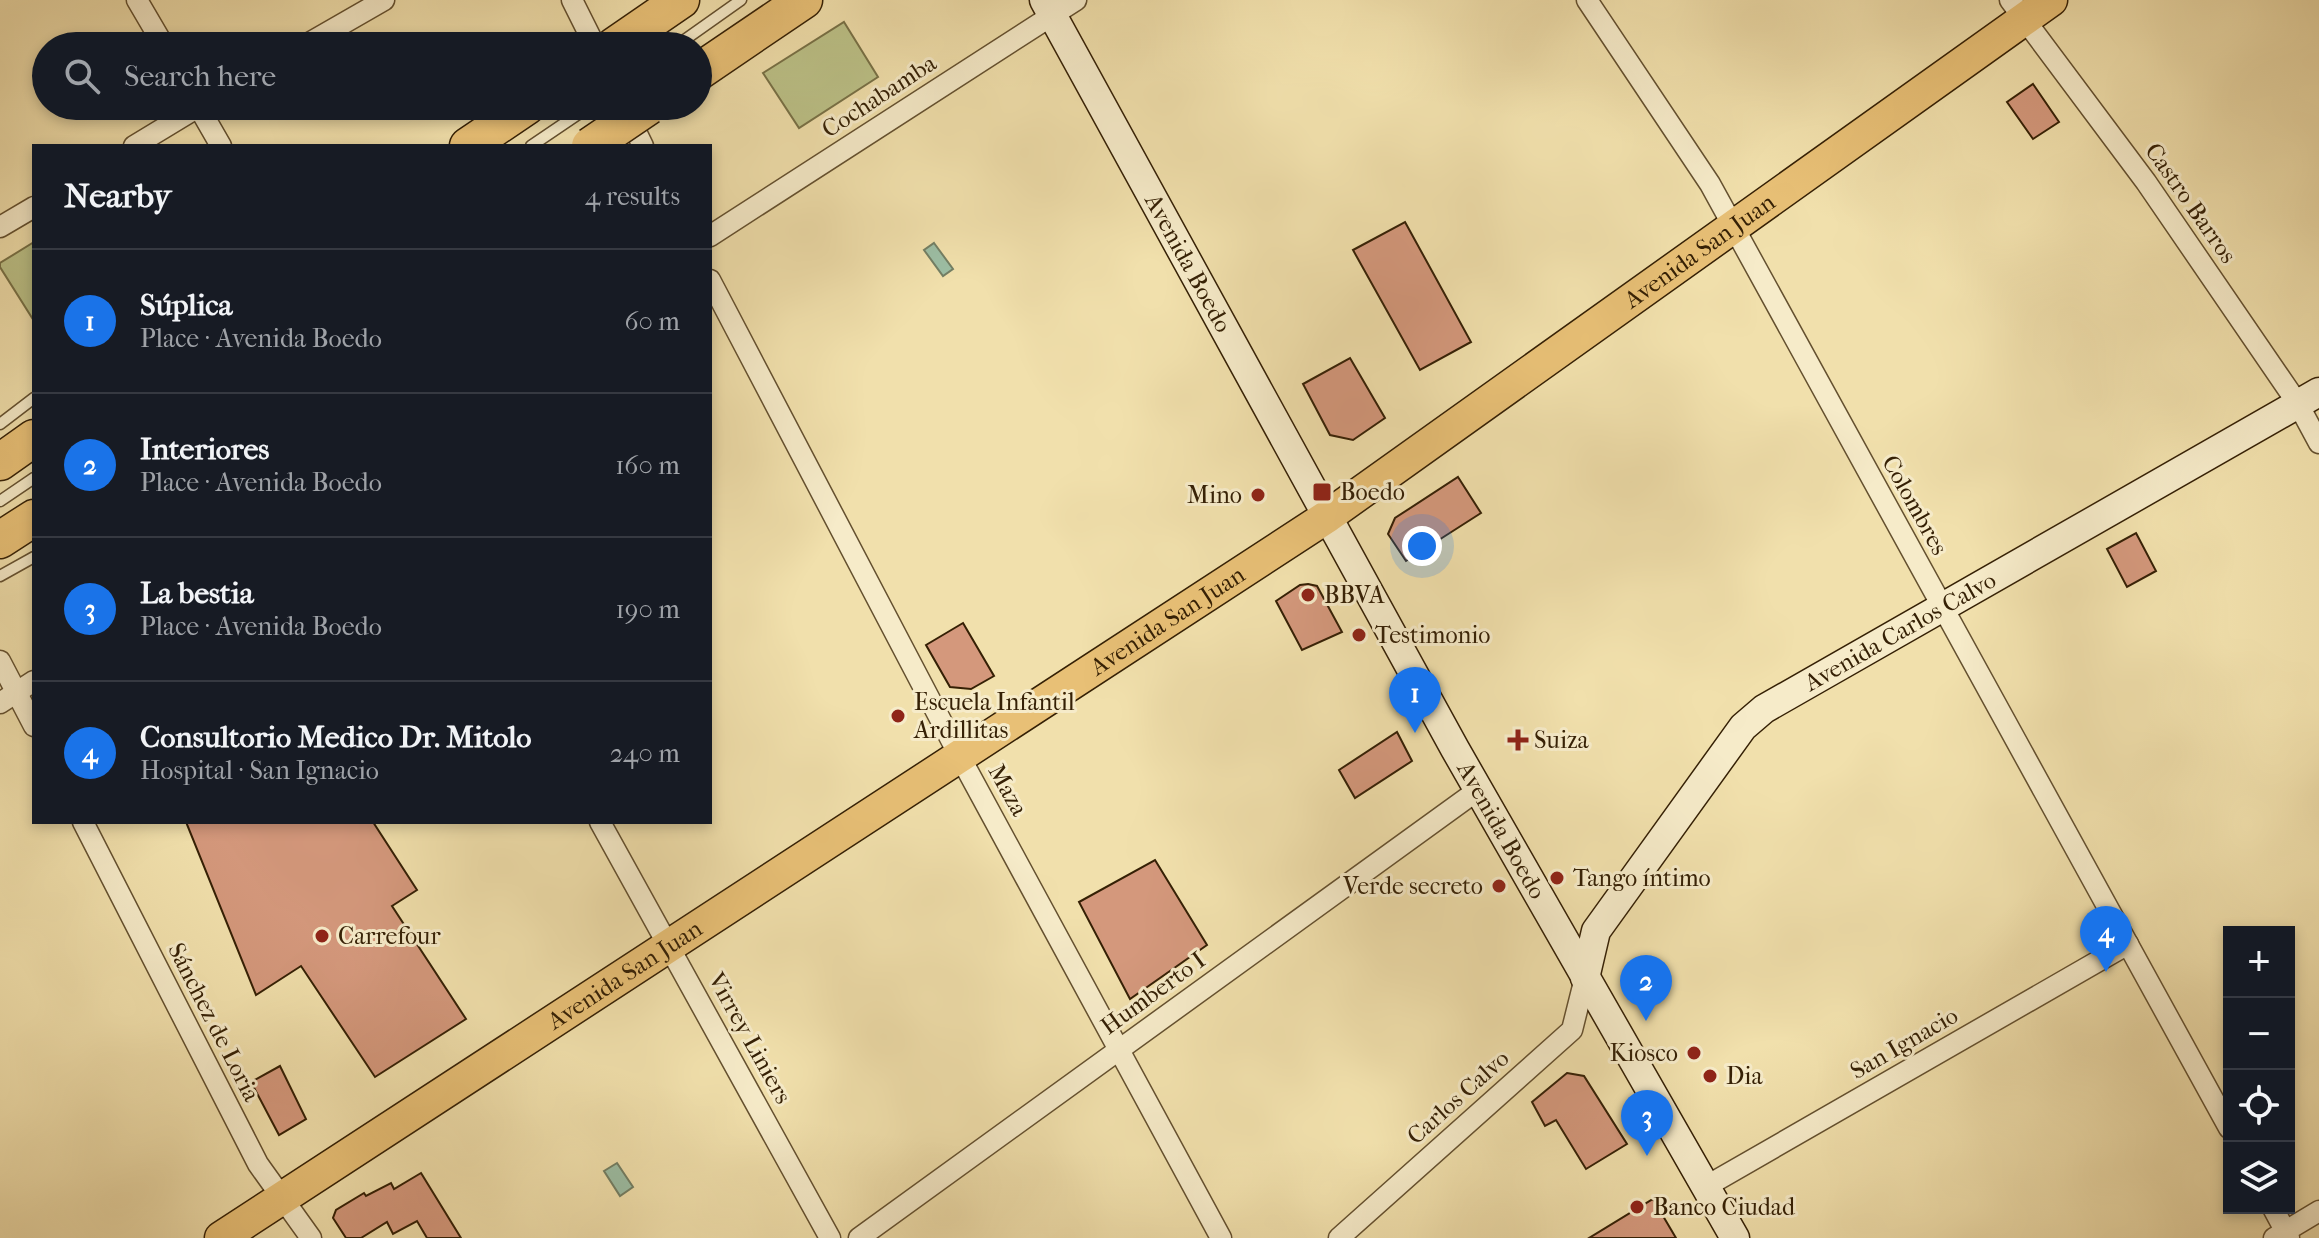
<!DOCTYPE html>
<html lang="en">
<head>
<meta charset="utf-8">
<style>
	:root { --surface:#171b24; --page:#20242c; --text:#f1f3f6; --muted:#9ea1a6; --line:#363941; --accent:#1a73e8 }
	body { margin:0; font-family:"IM FELL French Canon",serif; background:var(--page); color:var(--text) }
	.controls { position:absolute; right:24px; bottom:24px; display:grid; overflow:hidden; border-radius:0px; box-shadow:0 4px 12px #0003 }
	.controls button { width:72px; height:72px; display:grid; place-items:center; padding:0; border:0; border-bottom:2px solid var(--line); background:var(--surface); color:var(--text); font:40px sans-serif }
	.you { position:absolute; left:1422px; top:546px; width:28px; height:28px; margin:-20px; border:6px solid #fff; border-radius:50%; background:#1a73e8; box-shadow:0 0 0 12px #1a73e833 }
	.badge { display:grid; place-items:center; width:52px; height:52px; border-radius:50%; background:var(--accent); color:#fff; font-size:26px; font-weight:700 }
	.pin { position:absolute; translate:-50% -66px; filter:drop-shadow(0 2px 4px #0008) }
	.pin::after { content:''; position:absolute; top:42px; width:28px; height:24px; background:inherit; clip-path:polygon(0 0,100% 0,50% 100%) }
	.list { margin:0; padding:0; list-style:none }
	h2 { display:flex; justify-content:space-between; align-items:center; height:104px; margin:0; padding:0 32px; font-size:34px }
	h2 small { font-size:26px; font-weight:400; color:var(--muted) }
	.list li { display:grid; grid-template-columns:52px 1fr auto; gap:24px; align-items:center; box-sizing:border-box; height:144px; padding:0 32px; border-top:2px solid var(--line) }
	.list b { display:block; font-size:30px; white-space:nowrap }
	.list p { margin:0; font-size:26px; white-space:nowrap; color:var(--muted) }
	.list em { font-size:26px; font-style:normal; color:var(--muted) }
	.icon { flex:none; width:44px; height:44px; fill:none; stroke:currentColor; stroke-width:2; stroke-linecap:round; stroke-linejoin:round }
	.map { position:relative; flex:none; width:2319px; height:1238px; overflow:hidden }
	.search { position:absolute; background:var(--surface); box-shadow:0 4px 12px #0003; left:32px; top:32px; width:680px; height:88px; display:flex; align-items:center; gap:20px; box-sizing:border-box; padding:0 28px; border-radius:44px; color:var(--muted); font-size:30px }
	.panel { position:absolute; background:var(--surface); box-shadow:0 4px 12px #0003; left:32px; top:144px; width:680px; height:680px; border-radius:0px }
	.map>svg:first-child { display:block }
	.green { fill:#bcc288; stroke:#787146; stroke-width:2 }
	.water { fill:#9cbea4; stroke:#737f64; stroke-width:2 }
	.building { fill:#d4987c; stroke:#352005; stroke-width:2 }
	.lines { fill:none; stroke-linecap:round; stroke-linejoin:round }
	.service-casing { stroke:#64502f; stroke-width:13 }
	.minor-casing { stroke:#64502f; stroke-width:23 }
	.secondary-casing { stroke:#352005; stroke-width:31 }
	.primary-casing { stroke:#352005; stroke-width:35 }
	.motorway-casing { stroke:#352005; stroke-width:39 }
	.service { stroke:#f6ebc9; stroke-width:10 }
	.minor { stroke:#f6ebc9; stroke-width:20 }
	.secondary { stroke:#f6ebc9; stroke-width:28 }
	.primary { stroke:#e8c076; stroke-width:32 }
	.motorway { stroke:#e8c076; stroke-width:36 }
	.motorway-bridge-casing { stroke:#352005; stroke-width:39; stroke-linecap:butt }
	.motorway-bridge { stroke:#e8c076; stroke-width:36 }
	.poi-dot { fill:#8f2418; stroke:#f6ebc9; stroke-width:3 }
	.labels { text-anchor:middle; stroke-width:6; stroke-linejoin:round; paint-order:stroke }
	.street-label { font-size:24px; fill:#352005; stroke:#f6ebc9 }
	.poi-label { font-size:24px; fill:#352005; stroke:#f6ebc9; text-anchor:start }
</style>
</head>
<body>
<div class="map">
<svg width="2319" height="1238" viewBox="0 0 2319 1238">
	<rect width="100%" height="100%" fill="#f1e0ac"/>
	<filter id="stains"><feTurbulence type="fractalNoise" baseFrequency=".0025" numOctaves="4"/><feColorMatrix values="0 0 0 0 .2 0 0 0 0 .09 0 0 0 0 .02 0 0 0 .5 -.17"/></filter>
	<radialGradient id="worn" r=".72"><stop offset=".6" stop-color="#630" stop-opacity="0"/><stop offset="1" stop-color="#630" stop-opacity=".3"/></radialGradient>
	<g class="green">
		<path d="M844 22 878 77 799 128 763 73Z"/>
		<path d="M34 242V321L0 267V263Z"/>
	</g>
	<g class="water">
		<path d="M934 243 953 269 943 276 924 250Z"/>
		<path d="M617 1163 633 1187 620 1196 604 1171Z"/>
	</g>
	<g class="building">
		<path d="M2033 84 2059 122 2033 139 2007 102Z"/>
		<path d="M1405 222 1471 342 1420 370 1353 250Z"/>
		<path d="M1350 358 1385 418 1353 440 1330 435 1303 384Z"/>
		<path d="M1458 477 1481 513 1406 561 1388 534 1395 518Z"/>
		<path d="M2136 533 2156 571 2127 587 2107 549Z"/>
		<path d="M1308 584 1317 586 1342 632 1302 650 1276 601 1300 585Z"/>
		<path d="M963 623 994 676 971 689 950 687 926 645Z"/>
		<path d="M1397 732 1412 761 1355 798 1339 770Z"/>
		<path d="M186 822H373L417 890 392 906 466 1019 375 1077 301 966 256 995Z"/>
		<path d="M1155 860 1207 945 1130 999 1079 902Z"/>
		<path d="M280 1066 306 1119 279 1135 251 1082Z"/>
		<path d="M1567 1073 1584 1076 1627 1144 1586 1169 1556 1120 1545 1126 1532 1102Z"/>
		<path d="M421 1173 461 1238H427L417 1221 393 1234 387 1222 361 1238H346L333 1218 336 1210 364 1193 366 1196 391 1183 394 1189Z"/>
		<path d="M1653 1199 1676 1238H1589Z"/>
	</g>
	<g class="lines">
		<g class="service-casing">
			<g id="service">
				<path d="M676 46 741 0"/>
				<path d="M531 146 590 106"/>
				<path d="M0 424 34 398"/>
				<path d="M0 501 34 478"/>
				<path d="M0 576 34 557"/>
			</g>
		</g>
		<g class="minor-casing">
			<g id="minor">
				<path d="M137 0 164 46"/>
				<path d="M572 0 595 46"/>
				<path d="M1587 0 1710 184 2229 1128"/>
				<path d="M2010 0 2146 182 2298 404 2319 443"/>
				<path d="M304 46 384 0"/>
				<path d="M198 106 221 146"/>
				<path d="M627 113 643 146"/>
				<path d="M134 146 200 106"/>
				<path d="M0 227 34 207"/>
				<path d="M710 236 1076 0"/>
				<path d="M710 280 959 755 1221 1238"/>
				<path d="M0 661 34 726"/>
				<path d="M0 703 34 681"/>
				<path d="M83 822 258 1164 311 1238"/>
				<path d="M600 822 830 1238"/>
				<path d="M1705 1187 2128 944"/>
				<path d="M2273 1208 2289 1238"/>
				<path d="M859 1238 1478 790"/>
				<path d="M1339 1238 1572 1030 1585 978"/>
				<path d="M2274 1238 2319 1211"/>
			</g>
		</g>
		<g class="secondary-casing">
			<g id="secondary">
				<path id="s1" d="M1044 0 1455 749 1735 1238"/>
				<path id="s2" d="M1585 978 1596 931 1743 727 1764 709 2319 392"/>
			</g>
		</g>
		<g class="primary-casing">
			<g id="primary">
				<path id="s3" d="M221 1238 1328 516 2051 0"/>
			</g>
		</g>
		<g class="motorway-casing">
			<g id="motorway">
				<path d="M614 46 681 0"/>
				<path d="M698 72 804 0"/>
				<path d="M468 146 527 106"/>
				<path d="M0 462 34 438"/>
				<path d="M0 540 34 518"/>
			</g>
		</g>
		<use href="#service" class="service"/>
		<use href="#minor" class="minor"/>
		<use href="#secondary" class="secondary"/>
		<use href="#primary" class="primary"/>
		<use href="#motorway" class="motorway"/>
		<g class="motorway-bridge-casing">
			<path id="motorway-bridge" d="M590 146 649 106"/>
		</g>
		<use href="#motorway-bridge" class="motorway-bridge"/>
	</g>
	<g class="poi-dot">
		<rect x="1312" y="482" width="20" height="20" rx="4"/>
		<circle cx="1258" cy="495" r="8"/>
		<circle cx="1308" cy="595" r="8"/>
		<circle cx="1359" cy="635" r="8"/>
		<circle cx="898" cy="716" r="8"/>
		<path d="M1514 728h8v8h8v8h-8v8h-8v-8h-8v-8h8z"/>
		<circle cx="1557" cy="878" r="8"/>
		<circle cx="1499" cy="886" r="8"/>
		<circle cx="322" cy="936" r="8"/>
		<circle cx="1694" cy="1053" r="8"/>
		<circle cx="1710" cy="1076" r="8"/>
		<circle cx="1637" cy="1207" r="8"/>
	</g>
	<g class="labels">
		<g class="street-label">
			<text transform="translate(879 96) rotate(-33)" y="8">Cochabamba</text>
			<text transform="translate(2191 203) rotate(55)" y="8">Castro Barros</text>
			<text dy="8" stroke="none"><textPath href="#s3" startOffset="1778">Avenida San Juan</textPath></text>
			<text dy="8" stroke="none"><textPath href="#s1" startOffset="300">Avenida Boedo</textPath></text>
			<text transform="translate(1915 505) rotate(61)" y="8">Colombres</text>
			<text dy="8" stroke="none"><textPath href="#s3" startOffset="1130">Avenida San Juan</textPath></text>
			<text dy="8" stroke="none"><textPath href="#s2" startOffset="484">Avenida Carlos Calvo</textPath></text>
			<text transform="translate(1008 790) rotate(61)" y="8">Maza</text>
			<text dy="8" stroke="none"><textPath href="#s1" startOffset="948">Avenida Boedo</textPath></text>
			<text dy="8" stroke="none"><textPath href="#s3" startOffset="482">Avenida San Juan</textPath></text>
			<text transform="translate(1153 993) rotate(-36)" y="8">Humberto I</text>
			<text transform="translate(214 1022) rotate(63)" y="8">Sánchez de Loria</text>
			<text transform="translate(750 1038) rotate(61)" y="8">Virrey Liniers</text>
			<text transform="translate(1904 1043) rotate(-30)" y="8">San Ignacio</text>
			<text transform="translate(1458 1097) rotate(-42)" y="8">Carlos Calvo</text>
		</g>
		<g class="poi-label">
			<text x="1340" y="500">Boedo</text>
			<text x="1242" y="503" text-anchor="end">Mino</text>
			<text x="1324" y="603">BBVA</text>
			<text x="1375" y="643">Testimonio</text>
			<text x="914" y="710">Escuela Infantil<tspan x="914" dy="28">Ardillitas</tspan></text>
			<text x="1534" y="748">Suiza</text>
			<text x="1573" y="886">Tango íntimo</text>
			<text x="1483" y="894" text-anchor="end">Verde secreto</text>
			<text x="338" y="944">Carrefour</text>
			<text x="1678" y="1061" text-anchor="end">Kiosco</text>
			<text x="1726" y="1084">Dia</text>
			<text x="1653" y="1215">Banco Ciudad</text>
		</g>
	</g>
	<rect width="100%" height="100%" filter="url(#stains)"/>
	<rect width="100%" height="100%" fill="url(#worn)"/>
</svg>
<div class="controls">
<button>+</button>
<button>−</button>
<button><svg class="icon" aria-label="locate" viewBox="0 0 24 24"><circle cx="12" cy="12" r="6"/><path d="M12 2v4M12 18v4M2 12h4M18 12h4"/></svg></button>
<button><svg class="icon" aria-label="layers" viewBox="0 0 24 24"><path d="M12 4l9 5-9 5-9-5zM3 14l9 5 9-5"/></svg></button>
</div>
<div class="you"></div>
<div class="pin badge" style="left:1415px;top:733px">1</div>
<div class="pin badge" style="left:1646px;top:1021px">2</div>
<div class="pin badge" style="left:1647px;top:1156px">3</div>
<div class="pin badge" style="left:2106px;top:972px">4</div>
<div class="search"><svg class="icon" aria-label="search" viewBox="0 0 24 24"><circle cx="10" cy="10" r="6"/><path d="M15 15l6 6"/></svg>Search here</div>
<section class="panel">
<h2>Nearby<small>4 results</small></h2>
<ul class="list">
<li><span class="badge">1</span><div><b>Súplica</b><p>Place · Avenida Boedo</p></div><em>60 m</em></li>
<li><span class="badge">2</span><div><b>Interiores</b><p>Place · Avenida Boedo</p></div><em>160 m</em></li>
<li><span class="badge">3</span><div><b>La bestia</b><p>Place · Avenida Boedo</p></div><em>190 m</em></li>
<li><span class="badge">4</span><div><b>Consultorio Medico Dr. Mitolo</b><p>Hospital · San Ignacio</p></div><em>240 m</em></li>
</ul>
</section>
</div>
</body>
</html>
